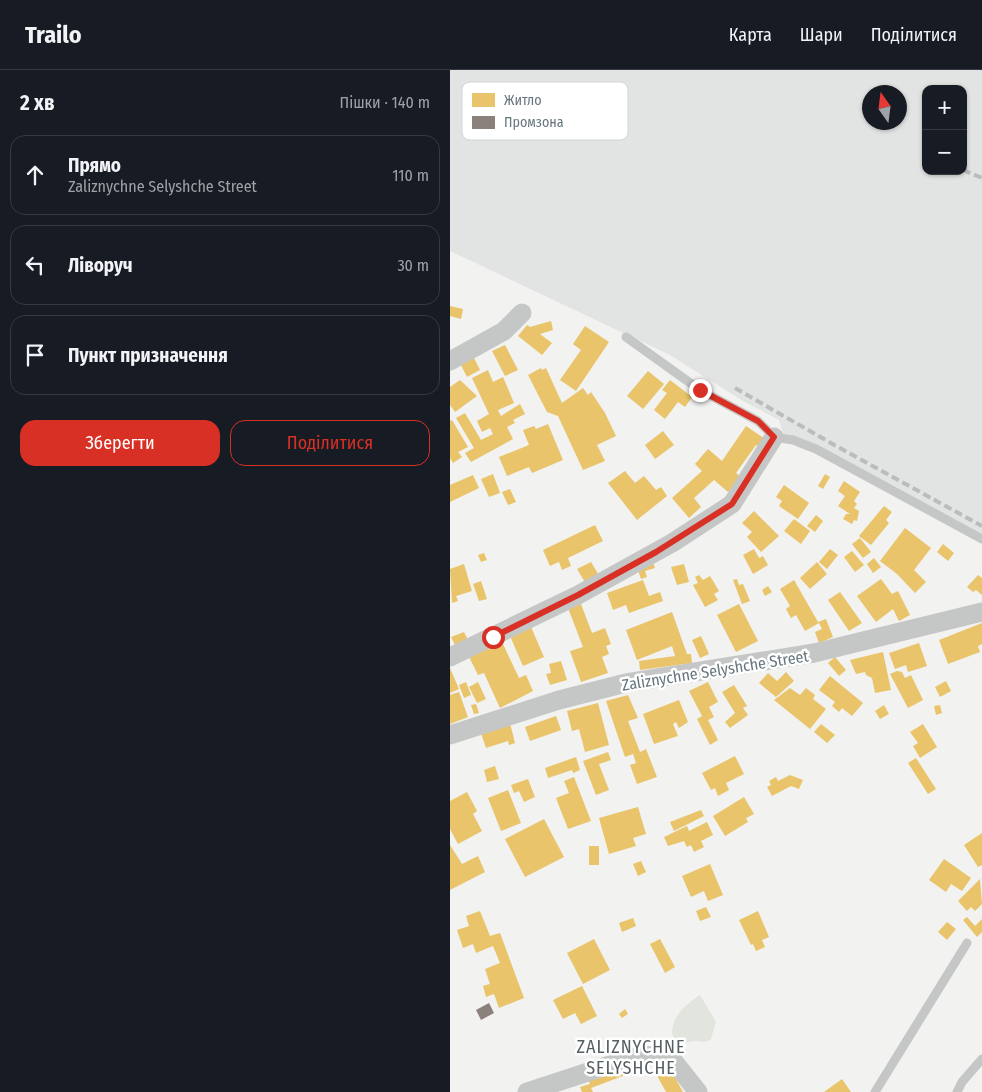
<!DOCTYPE html>
<html lang="uk">
<head>
<meta charset="utf-8">
<style>
	:root { --surface:#171b24; --page:#20242c; --text:#f1f3f6; --muted:#9ea1a6; --line:#363941; --accent:#d93025 }
	body { margin:0; font-family:"Fira Sans Condensed",sans-serif; background:var(--page); color:var(--text) }
	.controls { position:absolute; right:15px; top:15px; display:grid; overflow:hidden; border-radius:10px; box-shadow:0 1px 4px #0004 }
	.controls button { width:45px; height:45px; display:grid; place-items:center; padding:0; border:0; border-bottom:1px solid var(--line); background:var(--surface); color:var(--text); font:25px sans-serif }
	.compass { position:absolute; left:412px; top:15px; width:45px; height:45px; border-radius:50%; background:var(--surface); box-shadow:0 1px 4px #0004; rotate:346deg }
	.stop { position:absolute; width:15px; height:15px; margin:-11px; border:4px solid #d93025; border-radius:50%; background:#fff }
	.stop.end { background:#d93025; border-color:#fff; box-shadow:0 1px 5px #0008 }
	.list { margin:0; padding:0; list-style:none }
	h2 { display:flex; justify-content:space-between; align-items:center; height:65px; margin:0; padding:0 20px; font-size:21px }
	h2 small { font-size:16px; font-weight:400; color:var(--muted) }
	.list li { display:grid; grid-template-columns:32px 1fr auto; gap:15px; align-items:center; box-sizing:border-box; height:80px; margin:0 10px 10px; padding:0 10px; border:1px solid var(--line); border-radius:15px }
	.list b { display:block; font-size:19px; white-space:nowrap }
	.list p { margin:0; font-size:16px; white-space:nowrap; color:var(--muted) }
	.list em { font-size:16px; font-style:normal; color:var(--muted) }
	.actions { display:flex; gap:10px; padding:15px 20px }
	.actions a { flex:1; padding:11px 0; border:1px solid var(--accent); border-radius:15px; text-align:center; font-size:18px; color:var(--accent) }
	.actions .main { background:var(--accent); color:#fff }
	.icon { flex:none; width:28px; height:28px; fill:none; stroke:currentColor; stroke-width:2; stroke-linecap:round; stroke-linejoin:round }
	.map { position:relative; flex:none; width:532px; height:1022px; overflow:hidden }
	header { display:flex; align-items:center; gap:30px; box-sizing:border-box; height:70px; padding:0 25px; background:var(--surface); border-bottom:1px solid var(--line) }
	header strong { font-size:24px }
	nav { display:flex; gap:28px; margin-inline-start:auto; font-size:18px }
	main { display:flex }
	aside { flex:1; background:var(--surface) }
	.map>svg:first-child { display:block }
	.built { fill:#e2e3e3; fill-rule:evenodd }
	.green { fill:#e2e4de }
	.homes { fill:#e9c46a }
	.industry { fill:#8a817c }
	.lines { fill:none; stroke-linecap:round; stroke-linejoin:round }
	.lane { stroke:#c5c6c6; stroke-width:9 }
	.street { stroke:#c5c6c6; stroke-width:19 }
	.rail { stroke:#bbbcbc; stroke-width:4; stroke-dasharray:8 4; stroke-linecap:butt }
	.route { stroke:#d93025; stroke-width:6 }
	.labels { text-anchor:middle; stroke-width:5; stroke-linejoin:round; paint-order:stroke }
	.street-label { font-size:16px; fill:#66767d; stroke:#fff }
	.neighbourhood-label { font-size:18px; letter-spacing:1px; fill:#535f63; stroke:#fff }
	.key { fill:#fff; stroke:#d1d6d8; stroke-width:1 }
	.key-label { font-size:14px; fill:#66767d }
</style>
</head>
<body>
<header>
<strong>Trailo</strong>
<nav><a>Карта</a><a>Шари</a><a>Поділитися</a></nav>
</header>
<main>
<aside>
<h2>2 хв<small>Пішки · 140 m</small></h2>
<ul class="list">
<li><svg class="icon" aria-label="ahead" viewBox="0 0 24 24"><path d="M12 20V5M6 11l6-6 6 6"/></svg><div><b>Прямо</b><p>Zaliznychne Selyshche Street</p></div><em>110 m</em></li>
<li><svg class="icon" aria-label="left" viewBox="0 0 24 24"><path d="M17 20v-9H6M10 6l-5 5 5 5"/></svg><div><b>Ліворуч</b></div><em>30 m</em></li>
<li><svg class="icon" aria-label="arrive" viewBox="0 0 24 24"><path d="M6 21V4h12l-3 4 3 4H6"/></svg><div><b>Пункт призначення</b></div></li>
</ul>
<div class="actions"><a class="main">Зберегти</a><a>Поділитися</a></div>
</aside>
<div class="map">
<svg width="532" height="1022" viewBox="0 0 532 1022">
	<rect width="100%" height="100%" fill="#f2f2f1"/>
	<path class="built" d="M0 0H532V471L333 363 329 350 293 331 220 285 0 181ZM476 19H513V101H476ZM420 22H450V52H420Z"/>
	<path class="green" d="M250 925 266 952 261 969C256 973 252 971 245 971 234 970 229 981 222 963 222 945 237 934 250 925Z"/>
	<g class="homes">
		<path d="M0 236 13 239 11 249 0 246Z"/>
		<path d="M101 251 103 260 90 264 102 273 92 285 68 266 77 255 80 257Z"/>
		<path d="M135 256 159 272 126 321 110 310 131 280 123 274Z"/>
		<path d="M55 275 68 300 55 306 42 281Z"/>
		<path d="M24 288 30 300 17 307 11 295Z"/>
		<path d="M91 298 92 300 96 298 112 333 133 318 138 325 141 322 155 343 166 366 147 375 155 391 133 400 108 346 97 342 78 305Z"/>
		<path d="M38 300 43 312 53 307 64 333 48 340 51 346 70 334 75 344 63 350 65 353 57 357 63 369 21 392 15 383 24 378 6 348 15 343 31 370 43 364 40 358 32 362 27 351 39 344 22 308Z"/>
		<path d="M198 301 214 314 193 339 177 326Z"/>
		<path d="M10 310 27 326 5 342 0 335V317Z"/>
		<path d="M220 310 242 327 235 337 228 332 215 349 204 340 217 323 212 320Z"/>
		<path d="M2 350 18 377 8 382 12 387 3 393 0 388V351Z"/>
		<path d="M98 354 113 390 82 403 79 397 57 406 49 387 79 375 73 360 84 356 86 359Z"/>
		<path d="M296 356 315 369 309 377 306 375 286 403 291 407 278 422 264 410 244 428 251 437 239 448 222 428 252 401 245 394 258 379 272 391Z"/>
		<path d="M213 361 224 375 205 389 195 375Z"/>
		<path d="M175 401 185 413 194 406 206 420 211 417 217 426 187 450 158 413Z"/>
		<path d="M43 404 50 423 39 427 31 409Z"/>
		<path d="M375 404 380 407 373 419 368 416Z"/>
		<path d="M23 405 29 418 0 432V415Z"/>
		<path d="M394 411 410 422 404 431 407 434 404 438 409 441 407 451 404 450 402 454 393 449 396 444H400L388 436 395 426 388 421Z"/>
		<path d="M334 415 359 433 348 449 329 436 332 431 326 427Z"/>
		<path d="M60 419 66 432 58 435 52 422Z"/>
		<path d="M434 436 442 442 436 450 439 453 421 475 409 466Z"/>
		<path d="M304 441 329 466 311 482 297 467 302 462 292 453Z"/>
		<path d="M366 445 373 451 365 462 357 456Z"/>
		<path d="M344 449 360 461 351 474 334 461Z"/>
		<path d="M145 455 153 471 118 488 121 496 112 500 109 492 100 496 93 480Z"/>
		<path d="M455 458 481 478 464 500 476 512 465 523 447 504 430 491Z"/>
		<path d="M410 468 421 482 413 488 402 474Z"/>
		<path d="M493 474 504 483 498 491 487 482Z"/>
		<path d="M304 479 309 488 313 486 318 495 303 504 293 485Z"/>
		<path d="M380 479 388 485 377 499 369 492Z"/>
		<path d="M402 481 414 495 405 502 394 487Z"/>
		<path d="M34 483 37 490 31 492 28 485Z"/>
		<path d="M424 488 431 497 423 503 417 494Z"/>
		<path d="M141 492 150 507 136 514 127 499Z"/>
		<path d="M367 492 377 504 360 519 350 508Z"/>
		<path d="M203 493 205 498 195 501 197 507 191 509 188 500Z"/>
		<path d="M14 494 22 521 6 526 8 531 2 533 0 499Z"/>
		<path d="M234 494 239 512 227 515 221 497Z"/>
		<path d="M249 505 253 510 260 506 269 521 264 524 268 530 255 537 243 515 248 513 245 507Z"/>
		<path d="M528 505 532 508V525L526 520 523 522 517 517Z"/>
		<path d="M287 509 289 515 293 514 300 531 292 534 283 510Z"/>
		<path d="M431 509 442 524 448 521 460 545 449 551 443 539 426 552 407 526Z"/>
		<path d="M193 510 199 526 210 522 213 531 179 543 176 535 163 540 157 523Z"/>
		<path d="M344 510 368 552 376 549 383 567 369 573 365 562 372 559 369 553 355 561 346 545 341 548 336 539 340 536 330 519Z"/>
		<path d="M31 511 37 529 29 531 23 514Z"/>
		<path d="M318 516 322 522 315 526 312 520Z"/>
		<path d="M390 522 412 553 399 561 378 530Z"/>
		<path d="M131 534 142 563 155 558 161 574 156 576 159 584 152 587 158 603 131 612 120 581 133 577 118 538Z"/>
		<path d="M289 534 308 571 286 582 267 545Z"/>
		<path d="M222 542 237 584H241L242 593 190 600 189 591 225 586 222 576 187 590 176 560Z"/>
		<path d="M532 553V574L528 576 530 582 498 594 489 570Z"/>
		<path d="M81 557 94 587 73 596 60 566Z"/>
		<path d="M14 562 18 570 5 575 1 567Z"/>
		<path d="M251 566 259 584 250 588 242 570Z"/>
		<path d="M469 573 477 596 458 602 456 595 445 599 439 583Z"/>
		<path d="M53 574 69 608 76 605 83 621 50 638 34 603 28 605 18 585 42 575 44 579Z"/>
		<path d="M433 582 441 620 425 623 422 608 416 605 415 602 406 604 400 590Z"/>
		<path d="M385 587 396 600 389 606 378 593Z"/>
		<path d="M111 591 117 610 100 615 96 604 101 603 99 594Z"/>
		<path d="M0 598 9 619 0 623Z"/>
		<path d="M447 601 452 602 455 608 461 605 473 630 458 638 440 604Z"/>
		<path d="M336 602 344 611 326 627 309 613 318 603 327 611Z"/>
		<path d="M380 606 413 633 402 646 392 638 389 642 382 636 385 632 369 620Z"/>
		<path d="M496 611 501 621 490 627 485 617Z"/>
		<path d="M16 612 21 625 14 628 9 615Z"/>
		<path d="M28 612 36 629 27 633 19 617Z"/>
		<path d="M258 612 268 632 259 637 264 647 258 650 268 670 260 675 247 649 252 646 239 621Z"/>
		<path d="M284 615 297 636 293 638 298 645 280 658 275 652 285 643 272 622Z"/>
		<path d="M340 618 350 625 356 618 365 625 363 629 376 639 360 659 324 630Z"/>
		<path d="M9 622 18 647 0 654V625Z"/>
		<path d="M178 625 188 648 178 651 190 682 196 679 207 707 187 714 180 695 186 693 183 684 175 687 156 631Z"/>
		<path d="M229 630 238 652 229 658 226 652 223 654 228 666 204 674 193 644Z"/>
		<path d="M148 633 159 675 135 682 129 659 122 661 117 641Z"/>
		<path d="M26 634 29 643 24 644 21 635Z"/>
		<path d="M434 635 439 644 430 649 425 641Z"/>
		<path d="M490 635 492 643 486 645 484 636Z"/>
		<path d="M106 646 111 660 80 671 75 657Z"/>
		<path d="M60 653 65 673 59 675 58 671 36 678 31 663Z"/>
		<path d="M371 654 385 665 377 673 364 662Z"/>
		<path d="M473 654 487 677 470 688 463 676 468 673 460 662Z"/>
		<path d="M158 682 161 690 149 694 159 720 146 725 133 691Z"/>
		<path d="M285 686 294 704 276 713 279 720 268 726 265 718 261 720 252 703Z"/>
		<path d="M126 687 130 700 123 703 122 700 98 708 95 698Z"/>
		<path d="M466 688 486 719 478 724 458 693Z"/>
		<path d="M45 696 49 709 37 712 34 700Z"/>
		<path d="M340 705 353 710 349 719 341 716 322 726 317 717 321 715 319 711 326 707 328 711Z"/>
		<path d="M124 707 141 751 118 759 106 728 119 723 114 711Z"/>
		<path d="M78 709 85 727 74 732 69 721 64 723 61 715Z"/>
		<path d="M58 720 71 753 51 761 38 728Z"/>
		<path d="M17 722 27 741 23 744 32 761 8 774 0 759V731Z"/>
		<path d="M294 727 304 744 296 748 298 752 275 766 263 746Z"/>
		<path d="M188 737 196 764 183 768 186 776 159 784 149 748Z"/>
		<path d="M251 740 254 746 224 761 220 752Z"/>
		<path d="M94 749 114 787 75 807 55 769Z"/>
		<path d="M257 752 263 765 251 771 254 777 244 782 241 775 237 777 234 771 218 776 214 767 237 756 239 761Z"/>
		<path d="M532 763V795L528 797 514 775Z"/>
		<path d="M0 775 12 794 28 786 35 802 0 820Z"/>
		<rect x="139" y="776" width="10" height="19"/>
		<path d="M494 789 521 808 512 821 501 814 496 822 479 810Z"/>
		<path d="M191 791 196 802 188 806 183 794Z"/>
		<path d="M260 794 273 825 258 831 254 821 241 827 232 806Z"/>
		<path d="M530 809 532 834 525 841 521 837 517 841 508 831Z"/>
		<path d="M256 837 261 847 250 851 246 841Z"/>
		<path d="M30 841 40 866 50 863 74 928 49 938 44 924 36 927 33 916 40 914 35 899 50 893 43 876 26 883 23 874 13 878 7 860 19 856 16 846Z"/>
		<path d="M308 841 319 867 312 870 315 877 306 881 303 874 301 875 289 850Z"/>
		<path d="M517 847 525 856 532 849V862L527 867 513 850Z"/>
		<path d="M183 848 186 856 172 862 169 853Z"/>
		<path d="M497 852 506 859 497 870 488 862Z"/>
		<path d="M144 869 160 900 133 914 117 883Z"/>
		<path d="M210 869 225 897 215 903 200 874Z"/>
		<path d="M132 916 147 946 131 954 125 943 113 949 103 930Z"/>
		<path d="M175 939 178 944 172 948 169 944Z"/>
		<path d="M218 995 233 1022H216L205 1002Z"/>
		<path d="M175 996 178 1004 141 1018 143 1022H132L130 1017 140 1014 138 1009Z"/>
		<path d="M392 1009 401 1022H374Z"/>
	</g>
	<path class="industry" d="M39 933 44 943 31 950 26 940Z"/>
	<g class="lines">
		<g class="lane">
			<path d="M176 267 250 320 308 351 324 367 343 370 366 379 532 469"/>
			<path d="M425 1022 517 873"/>
			<path d="M507 1022 512 1012 532 989"/>
		</g>
		<g class="street">
			<path d="M0 291 54 261 72 243"/>
			<path d="M0 587 128 525 222 473 282 434 324 367"/>
			<path d="M0 665 109 630 176 613 364 583 532 542"/>
			<path d="M77 1022 190 985 221 988 248 1022"/>
		</g>
		<g class="rail">
			<path d="M513 100 532 108"/>
			<path d="M285 318 379 372 532 456"/>
		</g>
	</g>
	<g class="lines">
		<path class="route" d="M43 567 128 525 206 482 282 434 324 367 308 351 250 320"/>
	</g>
	<g class="labels">
		<g class="street-label">
			<text transform="translate(265 600) rotate(-9)" y="6">Zaliznychne Selyshche Street</text>
		</g>
		<g class="neighbourhood-label">
			<text x="181" y="983">ZALIZNYCHNE<tspan x="181" dy="21">SELYSHCHE</tspan></text>
		</g>
	</g>
	<rect x="12" y="12" width="166" height="58" rx="8" class="key"/>
	<rect x="22" y="23" width="23" height="14" fill="#e9c46a"/>
	<rect x="22" y="46" width="23" height="13" fill="#8a817c"/>
	<g class="key-label">
		<text x="54" y="35">Житло</text>
		<text x="54" y="57">Промзона</text>
	</g>
</svg>
<div class="controls">
<button>+</button>
<button>−</button>
</div>
<svg class="compass" viewBox="-18 -18 36 36"><path d="M0-13l5 13h-10z" fill="#e53935"/><path d="M0 13l5-13h-10z" fill="#9ea1a6"/></svg>
<div class="stop" style="left:43px;top:567px"></div>
<div class="stop end" style="left:250px;top:320px"></div>
</div>
</main>
</body>
</html>
